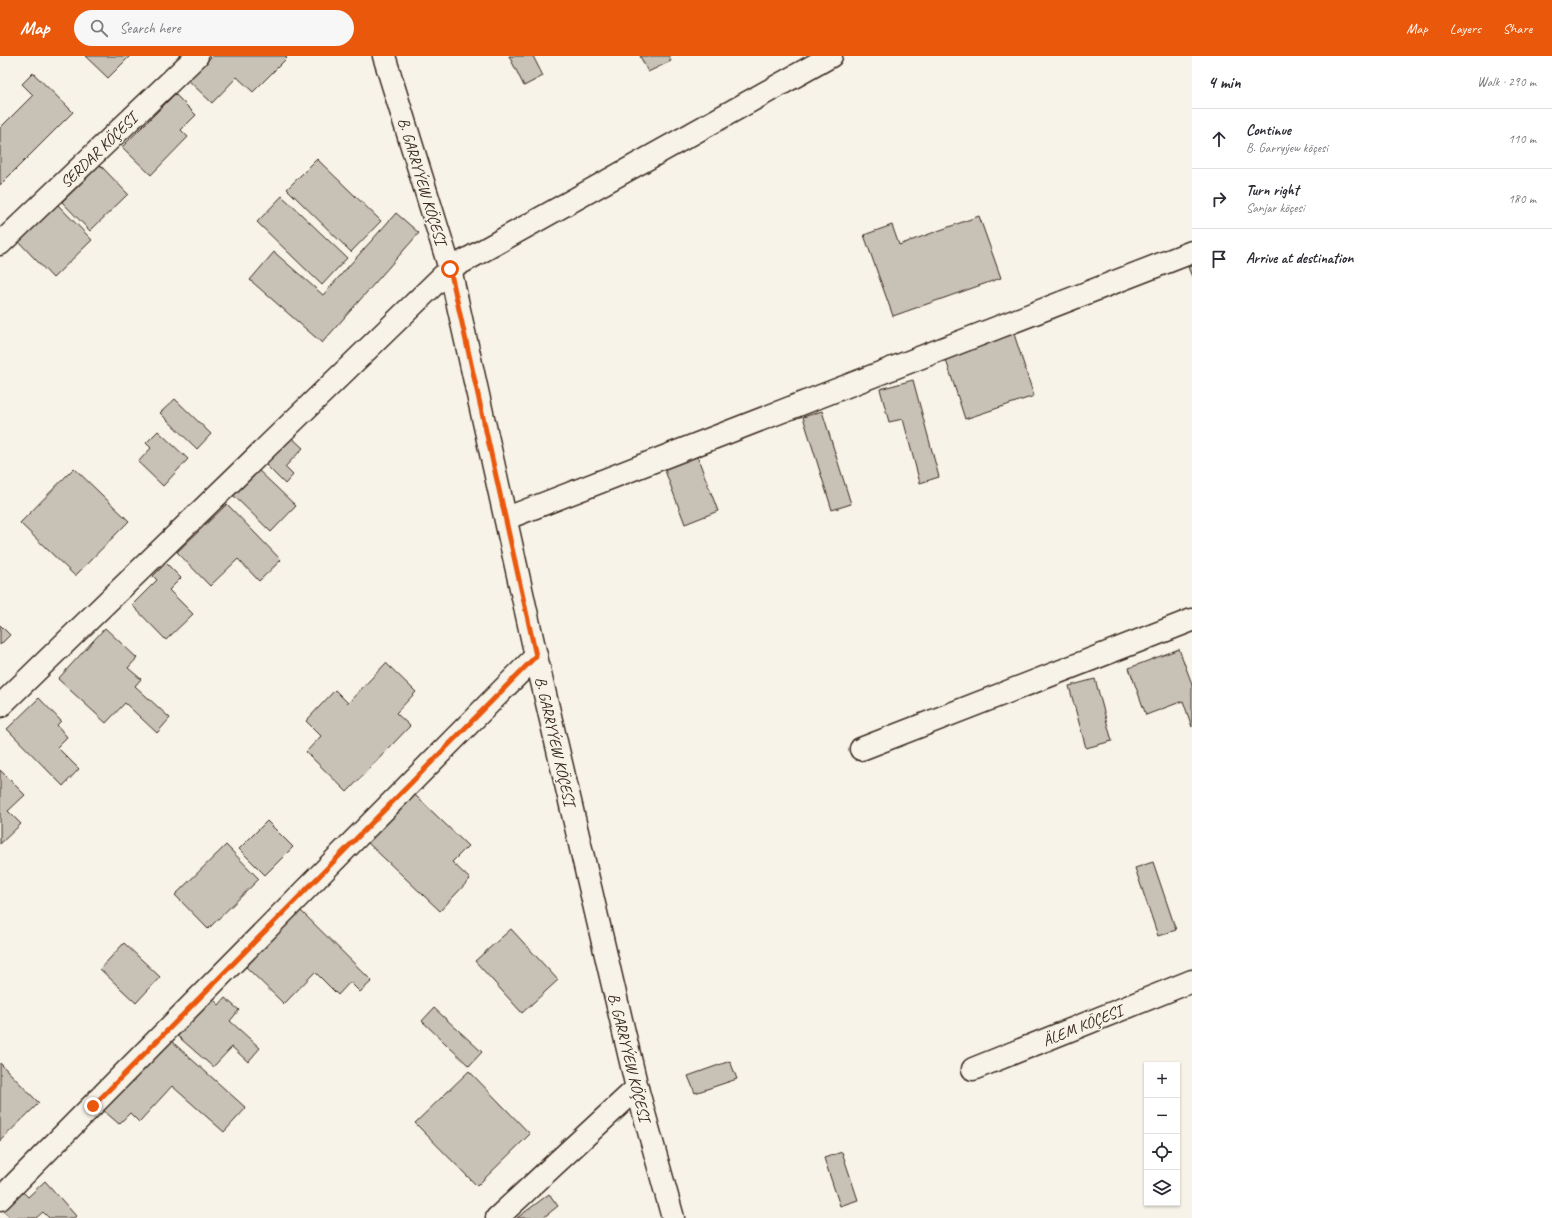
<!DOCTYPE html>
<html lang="en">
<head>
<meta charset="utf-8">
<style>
	:root { --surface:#fff; --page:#f7f7f7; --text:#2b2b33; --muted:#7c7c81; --line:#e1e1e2; --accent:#ea580c }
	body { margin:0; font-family:Caveat,sans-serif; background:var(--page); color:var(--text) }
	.controls { position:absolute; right:12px; bottom:12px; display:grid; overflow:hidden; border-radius:0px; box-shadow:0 1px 3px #0004 }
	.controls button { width:36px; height:36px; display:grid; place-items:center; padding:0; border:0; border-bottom:1px solid var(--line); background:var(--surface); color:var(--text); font:20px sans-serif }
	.stop { position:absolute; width:12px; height:12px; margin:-9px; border:3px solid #ea580c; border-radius:50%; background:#fff }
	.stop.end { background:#ea580c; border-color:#fff; box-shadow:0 1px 4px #0008 }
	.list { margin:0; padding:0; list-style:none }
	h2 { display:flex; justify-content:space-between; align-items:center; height:52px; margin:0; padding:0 16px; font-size:17px }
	h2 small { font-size:13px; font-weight:400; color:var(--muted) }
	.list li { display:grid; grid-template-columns:26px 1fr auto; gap:12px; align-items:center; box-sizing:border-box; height:60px; padding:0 16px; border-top:1px solid var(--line) }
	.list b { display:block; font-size:15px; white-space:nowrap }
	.list p { margin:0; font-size:13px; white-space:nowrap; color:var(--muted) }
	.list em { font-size:13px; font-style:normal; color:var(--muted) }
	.icon { flex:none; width:22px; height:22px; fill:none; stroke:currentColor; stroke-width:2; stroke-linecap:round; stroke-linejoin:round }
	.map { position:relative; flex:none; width:1192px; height:1162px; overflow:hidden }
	header { display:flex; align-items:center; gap:24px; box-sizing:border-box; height:56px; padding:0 20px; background:var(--accent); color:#fff }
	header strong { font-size:19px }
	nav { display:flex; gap:22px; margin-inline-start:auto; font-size:14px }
	.search { width:280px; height:36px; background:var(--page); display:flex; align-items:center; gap:10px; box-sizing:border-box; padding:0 14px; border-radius:22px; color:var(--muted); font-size:15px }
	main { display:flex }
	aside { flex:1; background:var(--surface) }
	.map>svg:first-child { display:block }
	.building { fill:#c8c1b6; stroke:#3b2a1e }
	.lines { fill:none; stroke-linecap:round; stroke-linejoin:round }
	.minor-casing { stroke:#3b2a1e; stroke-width:25 }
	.minor { stroke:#f7f3e8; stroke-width:22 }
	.route { stroke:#ea580c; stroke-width:5 }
	.labels { text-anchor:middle; stroke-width:3; stroke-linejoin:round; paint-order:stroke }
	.street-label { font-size:16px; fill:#3b2a1e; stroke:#f7f3e8 }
</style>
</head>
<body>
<header>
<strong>Map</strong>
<div class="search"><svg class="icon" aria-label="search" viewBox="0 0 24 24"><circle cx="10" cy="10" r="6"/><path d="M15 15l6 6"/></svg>Search here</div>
<nav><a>Map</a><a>Layers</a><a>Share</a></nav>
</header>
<main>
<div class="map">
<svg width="1192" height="1162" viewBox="0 0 1192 1162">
	<rect width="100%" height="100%" fill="#f7f3e8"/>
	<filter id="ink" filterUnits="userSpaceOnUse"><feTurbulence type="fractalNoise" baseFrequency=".025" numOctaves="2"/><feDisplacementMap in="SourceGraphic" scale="8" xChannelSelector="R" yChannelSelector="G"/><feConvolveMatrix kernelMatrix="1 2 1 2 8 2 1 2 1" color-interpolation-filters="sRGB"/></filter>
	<g filter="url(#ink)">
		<g class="building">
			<path d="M85 0H130L108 22Z"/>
			<path d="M212 0H285L287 2 253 36 237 21 212 47 188 24Z"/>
			<path d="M509 0H533L543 20 524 30Z"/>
			<path d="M640 0H669L671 5 648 16Z"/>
			<path d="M33 17 73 56 0 129V72L33 39 22 28Z"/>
			<path d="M175 38 196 59 181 74 188 81 151 119 122 91Z"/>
			<path d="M317 103 381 165 351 196 287 133Z"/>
			<path d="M100 109 128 138 90 175 62 146Z"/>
			<path d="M282 140 347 202 322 229 257 166Z"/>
			<path d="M57 148 92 184 53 222 18 185Z"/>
			<path d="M396 157 419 177 322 287 250 224 274 196 323 239Z"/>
			<path d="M979 160 1001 222 893 260 864 179 892 169 899 189Z"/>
			<path d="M1192 210V221L1188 211Z"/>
			<path d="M1014 278 1034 340 965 363 945 301Z"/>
			<path d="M913 324 939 421 920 427 903 363 889 366 880 333Z"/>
			<path d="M175 343 211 378 197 393 160 357Z"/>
			<path d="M822 355 851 448 832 454 803 361Z"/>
			<path d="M158 375 188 403 163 430 138 406 151 392 146 387Z"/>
			<path d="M290 380 303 392 285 411 293 419 285 428 264 407Z"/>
			<path d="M697 400 718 455 685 468 664 412Z"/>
			<path d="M255 411 296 450 271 476 230 436Z"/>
			<path d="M74 412 129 465 75 520 20 467Z"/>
			<path d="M227 448 281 504 259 525 238 503 210 530 177 496Z"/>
			<path d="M166 507 181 522 169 534 193 558 166 584 132 549 157 524 153 520Z"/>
			<path d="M0 569 10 579 0 589Z"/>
			<path d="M105 572 137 602 128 612 141 623 135 630 170 662 157 677 125 647 106 667 58 623Z"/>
			<path d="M1179 593 1192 628V671L1183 645 1146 659 1129 612Z"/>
			<path d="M386 607 416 636 396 657 410 670 347 736 306 696 321 680 306 665 335 634 348 647Z"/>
			<path d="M1095 623 1112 685 1086 692 1069 630Z"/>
			<path d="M39 642 61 665 57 669 67 681 57 691 79 713 63 730 7 673Z"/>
			<path d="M0 714 25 739 8 755 21 768 0 788Z"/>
			<path d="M415 739 468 790 452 806 470 823 440 855 368 787Z"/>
			<path d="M267 765 293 791 265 819 239 793Z"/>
			<path d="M226 789 259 823 208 873 175 839Z"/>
			<path d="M1153 806 1176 874 1158 880 1135 812Z"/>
			<path d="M298 852 372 925 360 936 350 926 338 939 315 916 284 948 243 908Z"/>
			<path d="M511 873 558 924 522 957 475 905Z"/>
			<path d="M124 887 160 921 136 947 100 913Z"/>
			<path d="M208 938 219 949 225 942 239 954 230 965 260 992 248 1006 232 991 213 1011 173 976Z"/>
			<path d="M434 952 482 996 469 1010 422 965Z"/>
			<path d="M168 982 246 1052 224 1076 172 1030 139 1066 130 1057 119 1068 103 1054Z"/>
			<path d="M730 1005 737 1023 695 1037 688 1020Z"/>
			<path d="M0 1007 39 1047 0 1085Z"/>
			<path d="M469 1015 530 1078 477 1130 415 1067Z"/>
			<path d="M842 1096 858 1144 840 1150 824 1102Z"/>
			<path d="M45 1125 76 1160 74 1162H49L43 1156 36 1162H10L2 1153 22 1135 28 1141Z"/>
			<path d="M549 1138 558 1150 543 1162H517Z"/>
		</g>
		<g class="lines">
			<g class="minor-casing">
				<g id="minor">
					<path d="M384 0 450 213 536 600 637 1032 673 1162"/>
					<path d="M0 188 197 0"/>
					<path d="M507 462 1192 196"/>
					<path d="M0 650 450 213 831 0"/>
					<path d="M861 693 1192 564"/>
					<path d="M973 1013 1192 925"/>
					<path d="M0 1143 536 600"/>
					<path d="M497 1162 637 1032"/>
				</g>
			</g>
			<use href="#minor" class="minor"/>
		</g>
	</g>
	<g class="lines" filter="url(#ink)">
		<path class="route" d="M93 1050 536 600 450 213"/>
	</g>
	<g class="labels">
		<g class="street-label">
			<text transform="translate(98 94) rotate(-44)" y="6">SERDAR KÖÇESI</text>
			<text transform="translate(423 125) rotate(73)" y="6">B. GARRYÝEW KÖÇESI</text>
			<text transform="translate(556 685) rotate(77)" y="6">B. GARRYÝEW KÖÇESI</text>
			<text transform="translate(1082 969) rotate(-22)" y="6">ÄLEM KÖÇESI</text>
			<text transform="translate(630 1001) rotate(76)" y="6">B. GARRYÝEW KÖÇESI</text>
		</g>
	</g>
</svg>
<div class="controls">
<button>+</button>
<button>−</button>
<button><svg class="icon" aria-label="locate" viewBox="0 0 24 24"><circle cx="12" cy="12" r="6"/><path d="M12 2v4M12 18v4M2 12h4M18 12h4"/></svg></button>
<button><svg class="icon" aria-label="layers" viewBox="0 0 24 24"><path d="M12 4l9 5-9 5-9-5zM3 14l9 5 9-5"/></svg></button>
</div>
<div class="stop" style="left:450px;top:213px"></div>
<div class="stop end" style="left:93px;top:1050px"></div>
</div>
<aside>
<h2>4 min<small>Walk · 290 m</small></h2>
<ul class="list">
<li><svg class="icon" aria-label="ahead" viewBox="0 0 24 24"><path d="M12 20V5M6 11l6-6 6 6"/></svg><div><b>Continue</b><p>B. Garryýew köçesi</p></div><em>110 m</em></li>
<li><svg class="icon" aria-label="right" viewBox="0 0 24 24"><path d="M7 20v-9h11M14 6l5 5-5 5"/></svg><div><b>Turn right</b><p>Sanjar köçesi</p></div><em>180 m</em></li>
<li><svg class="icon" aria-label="arrive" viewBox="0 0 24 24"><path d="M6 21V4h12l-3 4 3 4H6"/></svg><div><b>Arrive at destination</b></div></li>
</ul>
</aside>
</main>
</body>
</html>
